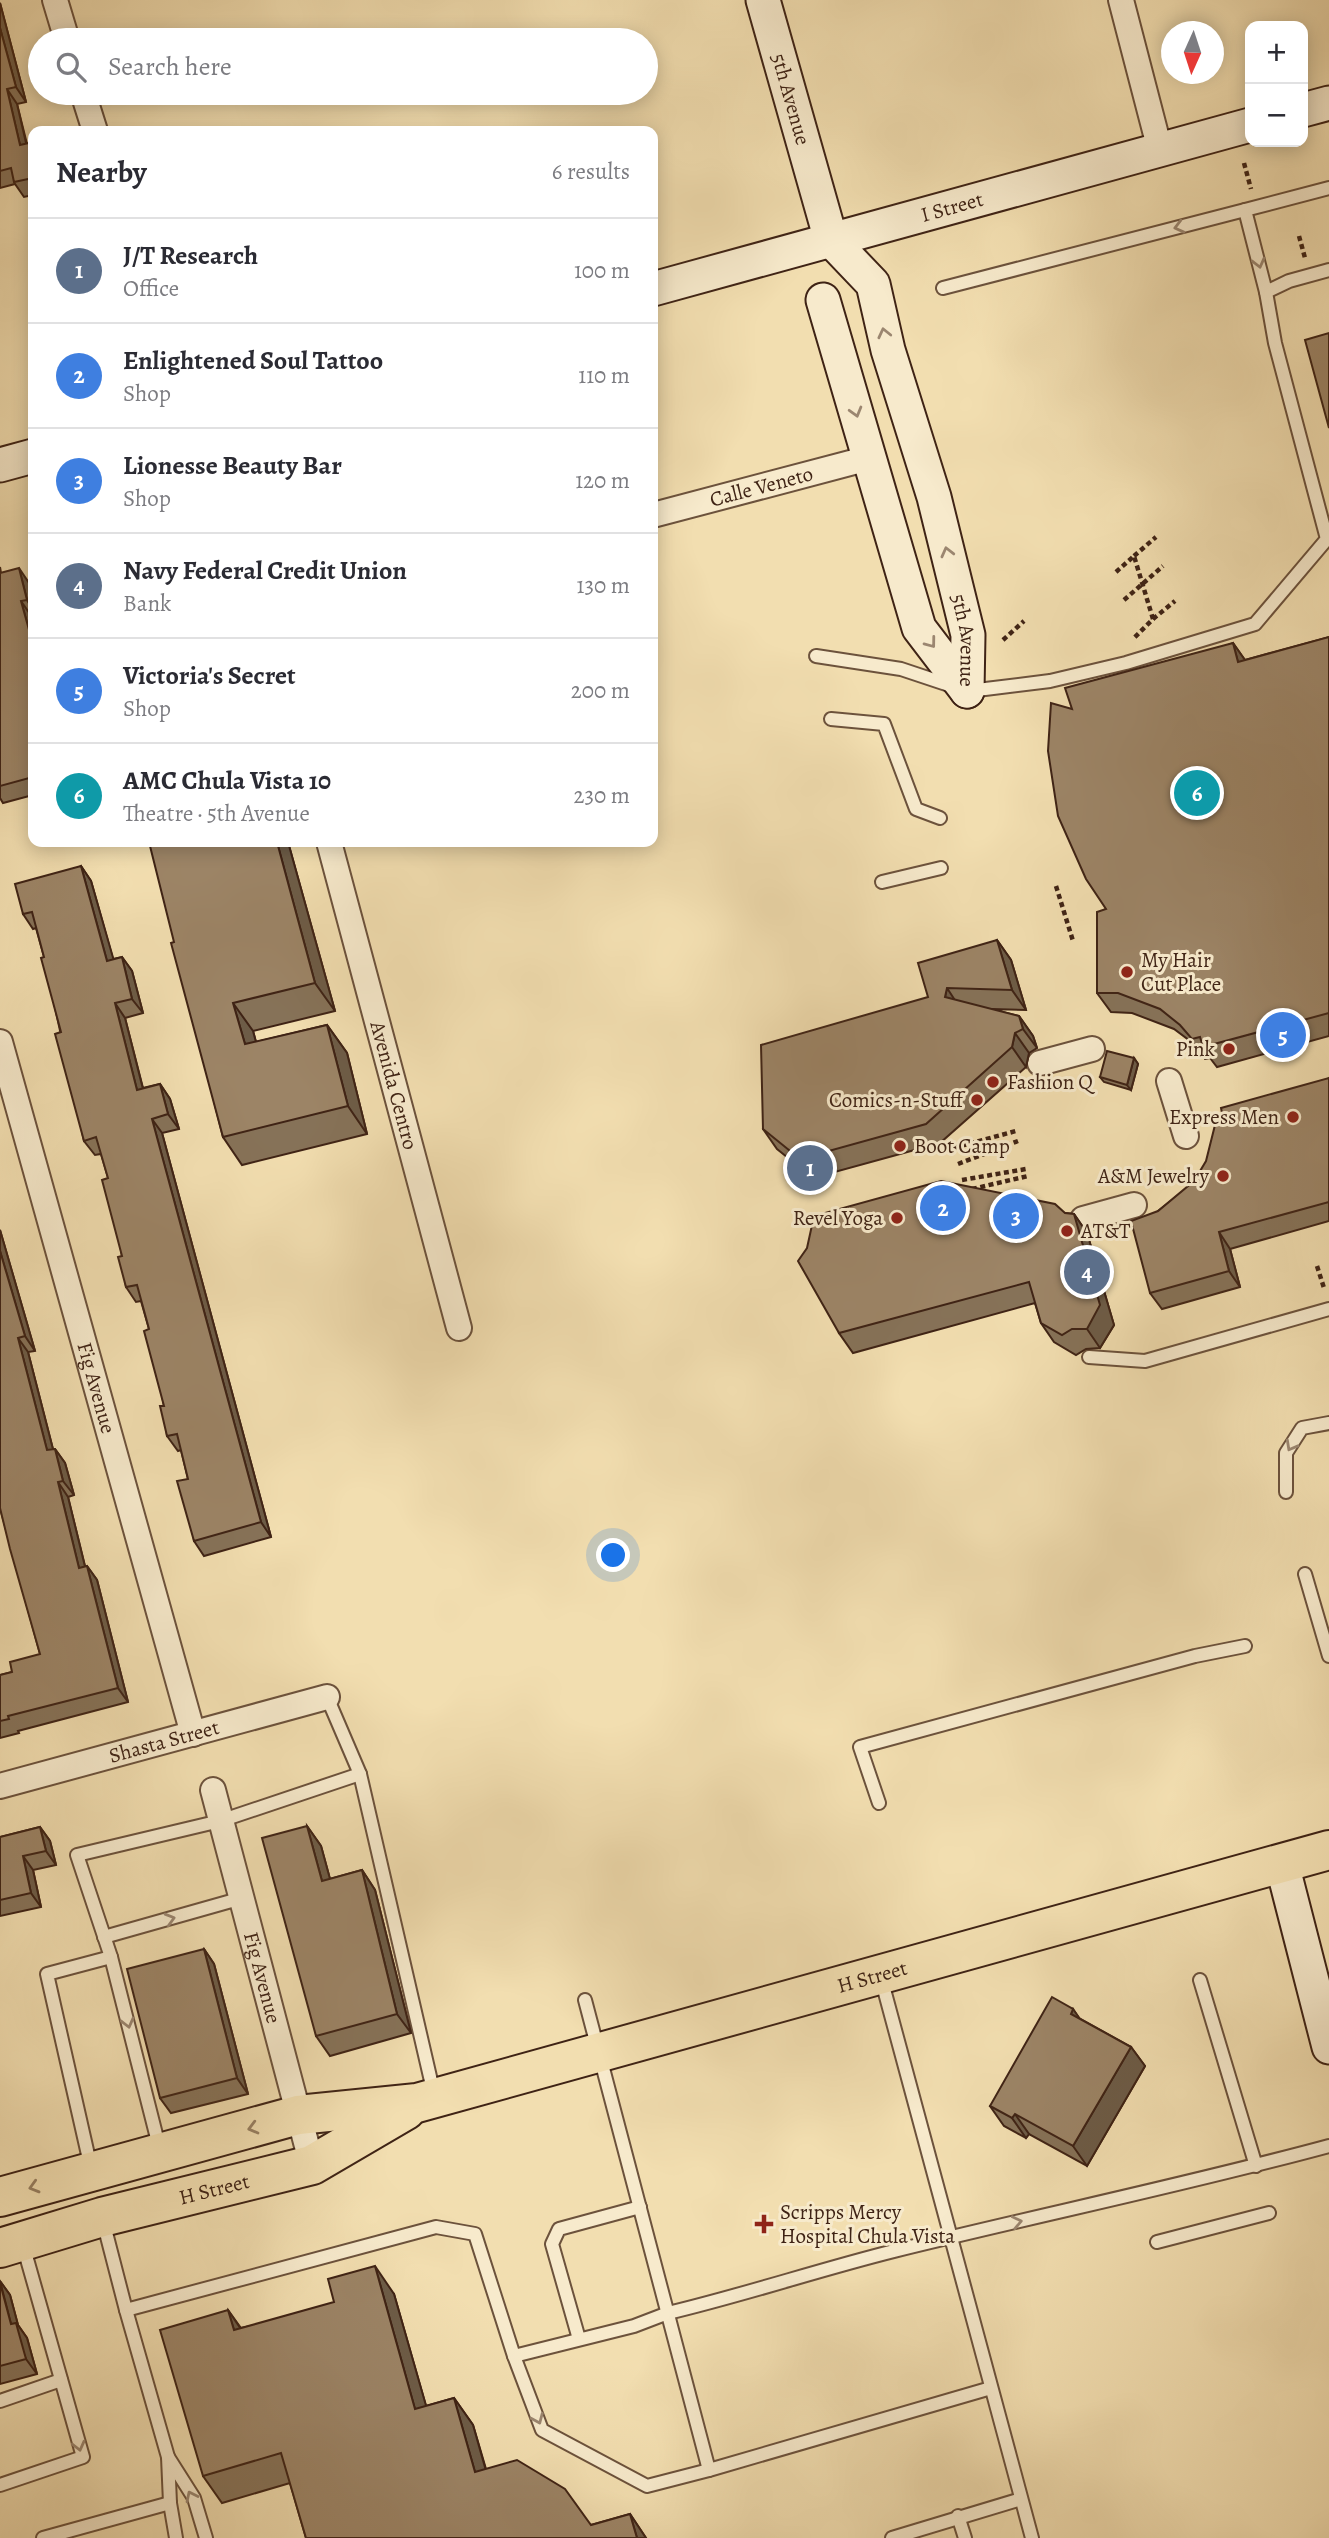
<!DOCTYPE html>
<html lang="en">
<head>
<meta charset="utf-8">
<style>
	:root { --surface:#fff; --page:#f7f7f7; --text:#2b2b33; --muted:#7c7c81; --line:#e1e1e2; --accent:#1a73e8 }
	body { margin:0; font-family:Alegreya,serif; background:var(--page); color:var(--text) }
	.controls { position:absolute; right:21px; top:21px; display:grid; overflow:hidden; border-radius:14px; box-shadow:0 4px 18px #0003 }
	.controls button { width:63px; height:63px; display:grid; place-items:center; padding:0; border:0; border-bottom:2px solid var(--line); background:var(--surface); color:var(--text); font:35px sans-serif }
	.compass { position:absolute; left:1161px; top:21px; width:63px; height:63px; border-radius:50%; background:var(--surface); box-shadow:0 4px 18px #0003; rotate:183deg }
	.you { position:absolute; left:614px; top:1556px; width:24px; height:24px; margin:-18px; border:5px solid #fff; border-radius:50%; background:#1a73e8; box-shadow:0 0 0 10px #1a73e833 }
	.badge { display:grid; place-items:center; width:46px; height:46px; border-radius:50%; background:var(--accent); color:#fff; font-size:23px; font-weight:700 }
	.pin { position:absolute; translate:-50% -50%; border:4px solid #fff; box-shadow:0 2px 7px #0006 }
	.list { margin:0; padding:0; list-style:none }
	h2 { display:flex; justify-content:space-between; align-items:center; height:91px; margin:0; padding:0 28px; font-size:30px }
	h2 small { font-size:23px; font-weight:400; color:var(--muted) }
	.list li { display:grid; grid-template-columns:46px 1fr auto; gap:21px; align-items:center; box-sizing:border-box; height:105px; padding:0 28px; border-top:2px solid var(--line) }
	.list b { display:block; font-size:26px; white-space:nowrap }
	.list p { margin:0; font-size:23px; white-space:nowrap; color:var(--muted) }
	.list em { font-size:23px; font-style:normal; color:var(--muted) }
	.icon { flex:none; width:38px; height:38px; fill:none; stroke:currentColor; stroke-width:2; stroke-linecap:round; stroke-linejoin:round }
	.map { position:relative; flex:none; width:1329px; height:2538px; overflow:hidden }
	.search { position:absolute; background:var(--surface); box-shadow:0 4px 18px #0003; left:28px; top:28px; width:630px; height:77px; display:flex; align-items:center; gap:18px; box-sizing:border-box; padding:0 24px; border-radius:38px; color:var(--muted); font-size:26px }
	.panel { position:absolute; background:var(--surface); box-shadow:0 4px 18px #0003; left:28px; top:126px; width:630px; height:721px; border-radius:14px }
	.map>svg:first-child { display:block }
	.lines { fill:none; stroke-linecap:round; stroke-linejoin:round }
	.lane-casing { stroke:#6c523c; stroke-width:16 }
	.street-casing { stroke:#6c523c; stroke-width:28 }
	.secondary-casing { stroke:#3f2315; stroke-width:37 }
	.primary-casing { stroke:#3f2315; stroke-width:42 }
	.path { stroke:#3f2315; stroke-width:4.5; stroke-dasharray:5 3.5; stroke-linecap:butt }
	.lane { stroke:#f7eacc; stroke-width:12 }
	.street { stroke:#f7eacc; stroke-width:24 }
	.secondary { stroke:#f7eacc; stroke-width:33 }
	.primary { stroke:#f2deb0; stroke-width:38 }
	.wall { fill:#867258; stroke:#3f2315; stroke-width:2 }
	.shaded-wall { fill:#6d5c47; stroke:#3f2315; stroke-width:2 }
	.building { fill:#9c8466; stroke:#3f2315; stroke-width:2 }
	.oneway { stroke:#9b8670 }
	.oneway2 { stroke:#988062 }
	.poi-dot { fill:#8f2418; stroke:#f7eacc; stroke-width:2.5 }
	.labels { text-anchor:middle; stroke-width:6; stroke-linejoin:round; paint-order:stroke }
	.street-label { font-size:21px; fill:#3f2315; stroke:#f7eacc }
	.poi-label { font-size:21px; fill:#3f2315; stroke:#f7eacc; text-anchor:start }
</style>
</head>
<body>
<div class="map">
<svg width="1329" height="2538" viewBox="0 0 1329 2538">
	<rect width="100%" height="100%" fill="#f2deb0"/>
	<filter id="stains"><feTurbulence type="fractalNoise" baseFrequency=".00286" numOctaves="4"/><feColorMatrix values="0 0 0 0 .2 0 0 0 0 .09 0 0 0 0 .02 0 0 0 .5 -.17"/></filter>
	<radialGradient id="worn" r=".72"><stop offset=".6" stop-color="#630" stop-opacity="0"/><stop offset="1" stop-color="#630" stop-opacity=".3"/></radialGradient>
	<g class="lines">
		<g class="lane-casing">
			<g id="lane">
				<path d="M943 288 1245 210"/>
				<path d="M1266 292 1245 210 1329 188"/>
				<path d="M816 656 901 669 952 686"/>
				<path d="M969 691 1050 681 1126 663 1255 624 1327 539 1275 343 1266 292 1289 281 1329 270"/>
				<path d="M831 719 884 724 916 809 940 818"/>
				<path d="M882 882 941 868"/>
				<path d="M1089 1357 1145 1361 1329 1309"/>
				<path d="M1286 1492V1453L1302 1428 1329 1423"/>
				<path d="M1305 1574 1329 1656"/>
				<path d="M327 1697 360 1774 434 2094"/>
				<path d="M879 1803 860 1747 1195 1656 1245 1646"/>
				<path d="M104 1937 242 1898"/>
				<path d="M111 1957 160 2150"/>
				<path d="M881 1978 1032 2538"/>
				<path d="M1200 1980 1256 2166"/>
				<path d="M585 2000 709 2470 991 2388"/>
				<path d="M91 2168 47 1974 111 1957 77 1855 220 1821 360 1774"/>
				<path d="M103 2221 126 2310 436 2227 475 2234 514 2356 542 2430 647 2486 709 2470"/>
				<path d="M1157 2242 1269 2213"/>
				<path d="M126 2310 168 2457 170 2503 176 2538"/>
				<path d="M579 2339 552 2244 559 2229 640 2207"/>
				<path d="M514 2356 634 2326 668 2313C744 2295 818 2270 894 2251 1039 2215 1185 2185 1329 2146"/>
				<path d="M0 2401 61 2380"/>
				<path d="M168 2457 194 2498 206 2538"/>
				<path d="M0 2485 83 2457 23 2245"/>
				<path d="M958 2516 965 2538"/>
				<path d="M43 2538 170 2503"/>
				<path d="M892 2538 1021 2499"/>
			</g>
		</g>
		<g class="street-casing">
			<g id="street">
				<path d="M55 0 67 40"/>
				<path d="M1121 0 1160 150"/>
				<path d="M83 93 95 131"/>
				<path id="s1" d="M653 515 869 458"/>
				<path id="s2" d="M329 842 459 1328"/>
				<path id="s3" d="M0 1042 193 1734"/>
				<path d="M1040 1063 1092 1049"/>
				<path d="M1169 1081 1186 1136"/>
				<path d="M1083 1219 1134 1205"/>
				<path id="s4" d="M0 1786 327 1697"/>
				<path id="s5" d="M213 1790 312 2165"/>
			</g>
		</g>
		<g class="secondary-casing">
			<g id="secondary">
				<path id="s6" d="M763 0 831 240 873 284 888 350 934 497 968 635 967 691"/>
				<path d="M1303 110 1329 103"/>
				<path id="s7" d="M653 289 1250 125"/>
				<path d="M823 300 919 628 967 691"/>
				<path d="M0 465 33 456"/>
				<path d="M1282 1864 1329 2047"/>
			</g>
		</g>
		<g class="primary-casing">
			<g id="primary">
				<path id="s8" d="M0 2197 298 2115 417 2103 1329 1850"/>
				<path id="s9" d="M0 2248 102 2217 312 2165 406 2110"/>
			</g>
		</g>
		<g class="path">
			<path d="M1244 163 1251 189"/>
			<path d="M1299 236 1305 258"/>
			<path d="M1134 556 1156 537"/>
			<path d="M1116 572 1134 556 1153 619 1134 638"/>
			<path d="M1124 600 1163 566"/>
			<path d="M1153 619 1175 601"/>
			<path d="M1003 640 1024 621"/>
			<path d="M1056 886 1073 941"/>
			<path d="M953 1148 1016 1131"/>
			<path d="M958 1164 1018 1141"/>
			<path d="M962 1180 1026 1169"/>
			<path d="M972 1189 1028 1176"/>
			<path d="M1317 1266 1324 1288"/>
		</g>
		<use href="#lane" class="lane"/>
		<use href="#street" class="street"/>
		<use href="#secondary" class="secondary"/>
		<use href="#primary" class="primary"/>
	</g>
	<g class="wall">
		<path d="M0 3 26 102 17 104 27 144 33 142V195L24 197 15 184 0 188Z"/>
		<path d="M0 567 1 573 29 583 33 600V616L32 617 33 622V795L3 803 0 798Z"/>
		<path d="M1329 637V1036L1217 1067 1210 1058 1205 1059 1194 1044 1174 1029 1132 1013 1111 1012 1097 993 1106 909 1072 709 1233 643 1245 660Z"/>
		<path d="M288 842 335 1011 253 1031 256 1042 327 1025 347 1053 367 1134 242 1165 223 1137 174 942Z"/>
		<path d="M81 866 91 881 113 959 122 957 132 971 143 1013 125 1018 143 1088 160 1084 170 1099 179 1129 162 1133 271 1537 204 1556 194 1541 188 1479 181 1450 178 1451 167 1436 164 1406 149 1329 141 1301 136 1302 126 1287 122 1256 108 1178 101 1154 95 1155 84 1141 44 957 36 928 33 929 23 914Z"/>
		<path d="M997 940 1011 960 1026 1010 991 1009 1019 1016 1033 1036 1037 1048 1029 1053 1026 1067 940 1143 813 1178 777 1149 763 1129 928 997Z"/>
		<path d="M1134 1058 1138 1064 1131 1090 1104 1082 1100 1077Z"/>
		<path d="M1329 1078V1221L1230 1249 1240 1287 1162 1309 1150 1293 1158 1211Z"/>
		<path d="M1065 1213 1074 1214 1087 1233 1114 1325 1100 1348 1086 1349 1076 1355 1054 1342 1041 1323 1035 1303 853 1353 839 1333Z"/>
		<path d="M0 1230 35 1351 28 1352 53 1449H55L65 1463 74 1495 68 1497 85 1566H87L97 1580 128 1702 18 1731 19 1733 0 1738V1675L12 1672 40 1654 0 1508Z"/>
		<path d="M307 1826 321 1846 330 1879 362 1870 375 1890 411 2033 330 2056 316 2036Z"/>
		<path d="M40 1827 50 1841 56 1865 33 1870 41 1907 0 1916V1837Z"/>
		<path d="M204 1949 214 1964 248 2094 171 2113 160 2098Z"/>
		<path d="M1073 2009 1079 2018 1131 2047 1145 2066 1087 2166 1029 2134 1026 2138 1004 2126 990 2106Z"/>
		<path d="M0 2281 10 2295 18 2325 27 2338 37 2374 0 2384Z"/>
		<path d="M394 2294 426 2406 454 2398 473 2425 486 2469 591 2525 630 2514 646 2538H306L290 2483 222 2503 203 2476 228 2310 241 2328Z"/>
	</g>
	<g class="shaded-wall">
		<path d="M0 3 26 102 16 87 0 28Z"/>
		<path d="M7 89 17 104 30 160 20 145Z"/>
		<path d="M19 568 29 583 33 600V610L27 600Z"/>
		<path d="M21 601 32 617 33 622V644Z"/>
		<path d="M1233 643 1247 663 1238 662Z"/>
		<path d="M277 842H288L335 1011 315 983Z"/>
		<path d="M81 866 91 881 118 975 107 961Z"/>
		<path d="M997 940 1011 960 1026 1010 1012 990Z"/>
		<path d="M122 957 132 971 143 1013 132 999Z"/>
		<path d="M947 988 960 1008 945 997Z"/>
		<path d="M115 1003 125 1018 147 1105 137 1090Z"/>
		<path d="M233 1003 253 1031 264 1072 245 1044Z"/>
		<path d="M1019 1016 1033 1036 1037 1048 1023 1029Z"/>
		<path d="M327 1025 347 1053 367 1134 348 1106Z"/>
		<path d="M1015 1033 1029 1053 1026 1067 1012 1047Z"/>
		<path d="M1134 1058 1138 1064 1131 1090 1127 1085Z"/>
		<path d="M160 1084 170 1099 179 1129 168 1114Z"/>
		<path d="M152 1119 162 1133 271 1537 261 1522Z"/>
		<path d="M1074 1214 1087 1233 1114 1325 1100 1348 1087 1329Z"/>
		<path d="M0 1230 35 1351 25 1336 0 1251Z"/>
		<path d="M1219 1232 1230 1249 1240 1287 1229 1271Z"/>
		<path d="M18 1338 28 1352 57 1465 47 1450Z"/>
		<path d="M55 1449 65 1463 74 1495 63 1481Z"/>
		<path d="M58 1482 68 1497 89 1583 79 1568Z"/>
		<path d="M87 1566 97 1580 128 1702 118 1688Z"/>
		<path d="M307 1826 321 1846 336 1901 322 1881Z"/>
		<path d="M40 1827 50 1841 56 1865 46 1851Z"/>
		<path d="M23 1856 33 1870 41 1907 31 1893Z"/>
		<path d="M362 1870 375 1890 411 2033 397 2014Z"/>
		<path d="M204 1949 214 1964 248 2094 237 2078Z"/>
		<path d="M1073 2009 1087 2029 1071 2014Z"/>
		<path d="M1131 2047 1145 2066 1087 2166 1073 2146Z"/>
		<path d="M1015 2114 1029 2134 1026 2138 1012 2118Z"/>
		<path d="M375 2266 394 2294 435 2437 415 2409Z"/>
		<path d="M0 2281 10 2295 18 2325 27 2338 37 2374 26 2359 11 2324Z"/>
		<path d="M228 2310 247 2338 234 2330Z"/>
		<path d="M454 2398 473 2425 494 2499 475 2472Z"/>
		<path d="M630 2514 646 2538H637Z"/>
	</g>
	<g class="building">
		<path d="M0 28 16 87 7 89 20 145 33 142V178L14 182 11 168 0 171Z"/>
		<path d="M1329 333V428L1305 340Z"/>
		<path d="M19 568 27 600 21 601 33 644V777L0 786V573Z"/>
		<path d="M1329 637V1013L1203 1047 1200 1037 1192 1039 1180 1025 1160 1009 1118 993H1097V912L1106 909 1086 879 1058 816 1048 751 1051 703 1072 709 1065 688 1233 643 1238 662Z"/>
		<path d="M149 842H277L315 983 233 1003 245 1044 327 1025 348 1106 223 1137 171 943 174 942Z"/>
		<path d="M81 866 107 961 122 957 132 999 115 1003 137 1090 160 1084 168 1114 152 1119 261 1522 194 1541 177 1481 188 1479 177 1434 167 1436 160 1406H164L144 1331 149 1329 137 1285 126 1287 118 1257 122 1256 102 1180 108 1178 96 1137 84 1141 55 1034 61 1032 41 958 44 957 32 912 23 914 15 884Z"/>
		<path d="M997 940 1012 990 947 988 945 997 1019 1016 1023 1029 1015 1033 1012 1047 926 1124 800 1159 763 1129 761 1045 928 997 918 963Z"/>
		<path d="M1107 1051 1134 1058 1127 1085 1100 1077Z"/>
		<path d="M1329 1078V1202L1219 1232 1229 1271 1150 1293 1131 1221 1158 1211 1194 1181 1206 1161 1216 1121 1223 1118 1221 1108Z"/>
		<path d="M941 1181 1055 1204 1065 1213 1074 1214 1100 1305 1087 1329H1072L1062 1335 1041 1323 1029 1282 839 1333 798 1261 807 1248 814 1216Z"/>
		<path d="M0 1251 25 1336 18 1338 47 1450 55 1449 63 1481 58 1482 79 1568 87 1566 118 1688 8 1716 9 1719 0 1721V1675L12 1672 10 1662 40 1654 10 1549 0 1508Z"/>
		<path d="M307 1826 322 1881 362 1870 397 2014 316 2036 262 1838Z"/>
		<path d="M40 1827 46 1851 23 1856 31 1893 0 1900V1837Z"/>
		<path d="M204 1949 237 2078 160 2098 127 1969Z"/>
		<path d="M1052 1997 1073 2009 1071 2014 1131 2047 1073 2146 1015 2114 1012 2118 990 2106Z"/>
		<path d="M375 2266 415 2409 454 2398 475 2472 517 2460 565 2489 591 2525 630 2514 637 2538H306L281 2453 203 2476 160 2330 228 2310 234 2330 334 2302 328 2279Z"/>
		<path d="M0 2283 11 2324 16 2323 26 2359 0 2366Z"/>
	</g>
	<defs><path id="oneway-chevron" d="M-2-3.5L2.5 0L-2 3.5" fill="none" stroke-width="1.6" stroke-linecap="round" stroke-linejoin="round" transform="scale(1.75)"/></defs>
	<g class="oneway">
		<use href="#oneway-chevron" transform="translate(1179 227) rotate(166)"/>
		<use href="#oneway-chevron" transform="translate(1259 263) rotate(76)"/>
		<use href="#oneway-chevron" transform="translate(884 333) rotate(-103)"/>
		<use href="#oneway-chevron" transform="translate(856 412) rotate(74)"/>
		<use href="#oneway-chevron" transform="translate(947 552) rotate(-104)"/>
		<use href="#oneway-chevron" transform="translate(931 643) rotate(53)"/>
		<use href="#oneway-chevron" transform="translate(1291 1446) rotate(119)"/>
		<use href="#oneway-chevron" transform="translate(170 1919) rotate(-16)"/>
		<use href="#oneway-chevron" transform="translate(128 2023) rotate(76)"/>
		<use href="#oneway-chevron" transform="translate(1017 2222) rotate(-12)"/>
		<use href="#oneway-chevron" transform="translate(538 2419) rotate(67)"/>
		<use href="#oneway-chevron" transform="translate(79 2446) rotate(76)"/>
		<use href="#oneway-chevron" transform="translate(191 2496) rotate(-116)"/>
	</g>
	<g class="oneway2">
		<use href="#oneway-chevron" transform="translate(253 2128) rotate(165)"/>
		<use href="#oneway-chevron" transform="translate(34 2187) rotate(164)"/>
	</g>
	<g class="poi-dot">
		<circle cx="1127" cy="972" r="7"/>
		<circle cx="1229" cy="1049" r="7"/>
		<circle cx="993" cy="1082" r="7"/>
		<circle cx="977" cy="1100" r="7"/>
		<circle cx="1293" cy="1117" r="7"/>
		<circle cx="900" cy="1146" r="7"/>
		<circle cx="1223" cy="1176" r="7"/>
		<circle cx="897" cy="1218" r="7"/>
		<circle cx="1067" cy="1231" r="7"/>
		<path d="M760.5 2213.5h7v7h7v7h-7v7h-7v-7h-7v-7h7z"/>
	</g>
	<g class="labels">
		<g class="street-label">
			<text dy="7" stroke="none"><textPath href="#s6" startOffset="103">5th Avenue</textPath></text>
			<text dy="7" stroke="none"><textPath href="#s7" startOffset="310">I Street</textPath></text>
			<text dy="7" stroke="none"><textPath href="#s1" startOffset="112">Calle Veneto</textPath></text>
			<text dy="7" stroke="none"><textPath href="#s6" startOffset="679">5th Avenue</textPath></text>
			<text dy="7" stroke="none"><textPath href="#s2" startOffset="252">Avenida Centro</textPath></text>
			<text dy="7" stroke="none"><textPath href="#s3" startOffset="359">Fig Avenue</textPath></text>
			<text dy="7" stroke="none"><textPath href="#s4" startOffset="170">Shasta Street</textPath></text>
			<text dy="7" stroke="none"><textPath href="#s8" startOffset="901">H Street</textPath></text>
			<text dy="7" stroke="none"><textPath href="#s5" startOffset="194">Fig Avenue</textPath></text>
			<text dy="7" stroke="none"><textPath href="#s9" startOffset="222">H Street</textPath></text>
		</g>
		<g class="poi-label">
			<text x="1141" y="967">My Hair<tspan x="1141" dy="24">Cut Place</tspan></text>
			<text x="1215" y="1056" text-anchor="end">Pink</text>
			<text x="1007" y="1089">Fashion Q</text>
			<text x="963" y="1107" text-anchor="end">Comics-n-Stuff</text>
			<text x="1279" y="1124" text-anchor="end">Express Men</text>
			<text x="914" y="1153">Boot Camp</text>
			<text x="1209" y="1183" text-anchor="end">A&amp;M Jewelry</text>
			<text x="883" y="1225" text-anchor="end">Revel Yoga</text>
			<text x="1081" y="1238">AT&amp;T</text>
			<text x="780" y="2219">Scripps Mercy<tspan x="780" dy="24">Hospital Chula Vista</tspan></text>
		</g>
	</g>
	<rect width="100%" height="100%" filter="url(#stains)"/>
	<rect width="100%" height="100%" fill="url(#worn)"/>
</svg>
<div class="controls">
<button>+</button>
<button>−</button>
</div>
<svg class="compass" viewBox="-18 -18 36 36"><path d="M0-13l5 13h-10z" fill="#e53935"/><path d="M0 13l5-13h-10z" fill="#7c7c81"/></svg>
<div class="you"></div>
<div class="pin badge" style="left:810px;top:1168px;background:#5c6f8a">1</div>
<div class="pin badge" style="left:943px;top:1208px;background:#3f7fe0">2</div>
<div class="pin badge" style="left:1016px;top:1216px;background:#3f7fe0">3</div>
<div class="pin badge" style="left:1087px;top:1272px;background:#5c6f8a">4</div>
<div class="pin badge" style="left:1283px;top:1035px;background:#3f7fe0">5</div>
<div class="pin badge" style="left:1197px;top:793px;background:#0f9aa8">6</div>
<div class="search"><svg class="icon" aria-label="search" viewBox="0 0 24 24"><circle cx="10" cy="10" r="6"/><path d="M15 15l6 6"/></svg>Search here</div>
<section class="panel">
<h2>Nearby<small>6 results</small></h2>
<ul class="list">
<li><span class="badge" style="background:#5c6f8a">1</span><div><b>J/T Research</b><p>Office</p></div><em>100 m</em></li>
<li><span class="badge" style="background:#3f7fe0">2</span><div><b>Enlightened Soul Tattoo</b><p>Shop</p></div><em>110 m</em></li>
<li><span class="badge" style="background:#3f7fe0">3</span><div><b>Lionesse Beauty Bar</b><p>Shop</p></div><em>120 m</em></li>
<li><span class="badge" style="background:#5c6f8a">4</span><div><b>Navy Federal Credit Union</b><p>Bank</p></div><em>130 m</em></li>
<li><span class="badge" style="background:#3f7fe0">5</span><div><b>Victoria's Secret</b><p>Shop</p></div><em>200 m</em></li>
<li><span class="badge" style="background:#0f9aa8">6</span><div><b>AMC Chula Vista 10</b><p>Theatre · 5th Avenue</p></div><em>230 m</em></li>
</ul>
</section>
</div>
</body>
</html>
